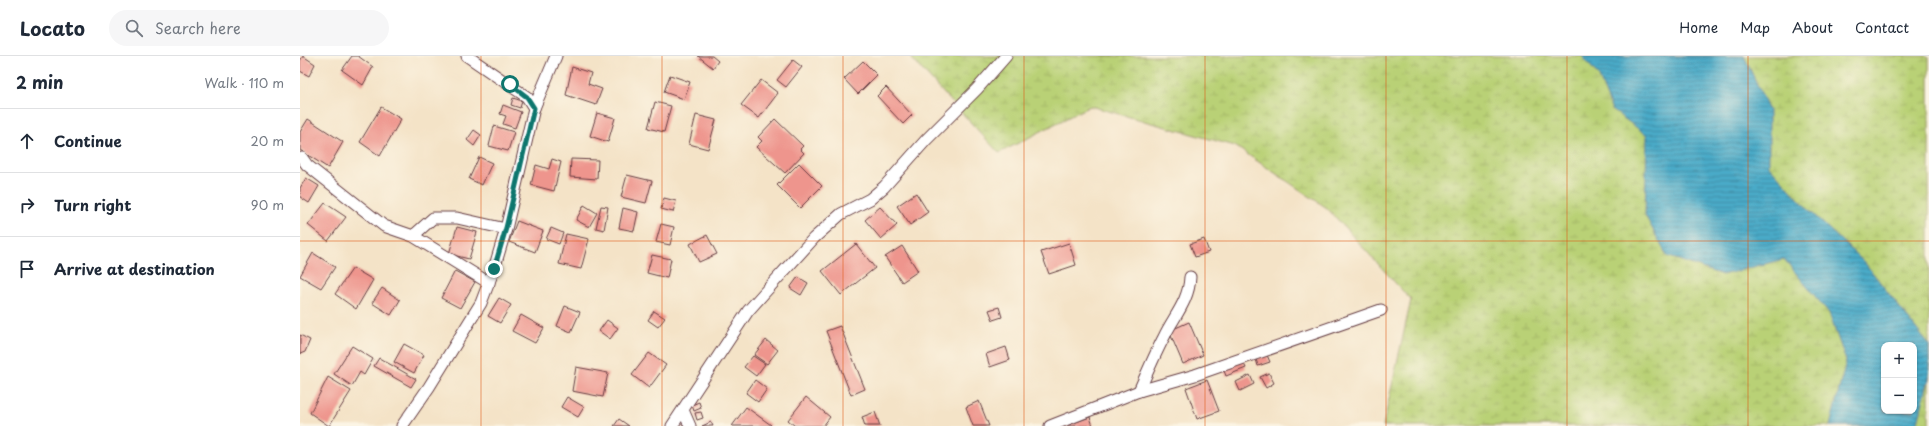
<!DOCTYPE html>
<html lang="en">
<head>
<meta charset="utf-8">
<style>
	:root { --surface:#fff; --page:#f6f6f7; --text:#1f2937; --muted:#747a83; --line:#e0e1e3 }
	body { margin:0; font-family:"Playpen Sans",sans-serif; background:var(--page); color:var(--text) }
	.controls { position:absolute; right:12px; bottom:12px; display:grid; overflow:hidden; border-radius:8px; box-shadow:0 1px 3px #0004 }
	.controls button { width:36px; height:36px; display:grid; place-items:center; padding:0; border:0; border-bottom:1px solid var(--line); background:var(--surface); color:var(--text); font:20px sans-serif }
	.stop { position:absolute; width:12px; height:12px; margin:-9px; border:3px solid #0f766e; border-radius:50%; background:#fff }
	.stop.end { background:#0f766e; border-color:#fff; box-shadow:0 1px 4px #0008 }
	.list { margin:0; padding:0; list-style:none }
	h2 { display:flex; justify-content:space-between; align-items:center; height:52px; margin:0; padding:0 16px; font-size:17px }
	h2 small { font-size:13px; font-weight:400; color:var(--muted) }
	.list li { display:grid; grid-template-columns:26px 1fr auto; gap:12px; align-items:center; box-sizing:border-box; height:64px; padding:0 16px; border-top:1px solid var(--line) }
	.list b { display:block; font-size:15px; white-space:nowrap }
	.list em { font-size:13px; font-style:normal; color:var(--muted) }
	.icon { flex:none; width:22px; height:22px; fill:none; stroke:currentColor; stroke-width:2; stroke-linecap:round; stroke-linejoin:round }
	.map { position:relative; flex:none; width:1629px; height:370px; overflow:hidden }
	header { display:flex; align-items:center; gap:24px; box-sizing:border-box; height:56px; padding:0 20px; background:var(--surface); border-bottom:1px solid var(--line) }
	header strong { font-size:19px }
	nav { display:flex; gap:22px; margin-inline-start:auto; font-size:14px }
	.search { width:280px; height:36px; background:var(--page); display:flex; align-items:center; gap:10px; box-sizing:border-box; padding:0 14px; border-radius:22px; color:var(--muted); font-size:15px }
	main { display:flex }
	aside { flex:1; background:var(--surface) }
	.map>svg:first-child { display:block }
	.wetland { fill:url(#wetland-marsh); stroke:#827850; fill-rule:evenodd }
	.water { fill:url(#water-rules); stroke:#4a647a; fill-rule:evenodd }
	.building { fill:#ee958d }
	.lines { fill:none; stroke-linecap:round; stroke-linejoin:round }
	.minor-casing { stroke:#643c42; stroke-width:13 }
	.minor { stroke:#fff; stroke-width:11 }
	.route { stroke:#0f766e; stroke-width:5 }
	.grid { fill:none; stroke:#e0560e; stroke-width:1; stroke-opacity:0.55 }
</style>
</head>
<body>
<header>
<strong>Locato</strong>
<div class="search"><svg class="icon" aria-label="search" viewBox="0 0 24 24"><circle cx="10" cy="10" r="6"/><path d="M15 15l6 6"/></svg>Search here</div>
<nav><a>Home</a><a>Map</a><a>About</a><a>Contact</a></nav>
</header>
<main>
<aside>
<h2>2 min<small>Walk · 110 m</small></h2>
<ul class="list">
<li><svg class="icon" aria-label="ahead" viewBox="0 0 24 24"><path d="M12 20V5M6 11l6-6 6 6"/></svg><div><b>Continue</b></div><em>20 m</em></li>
<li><svg class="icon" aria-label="right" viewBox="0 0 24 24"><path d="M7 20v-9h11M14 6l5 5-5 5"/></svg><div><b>Turn right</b></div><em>90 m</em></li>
<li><svg class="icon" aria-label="arrive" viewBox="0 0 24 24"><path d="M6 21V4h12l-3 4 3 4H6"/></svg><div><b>Arrive at destination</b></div></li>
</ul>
</aside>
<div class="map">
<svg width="1629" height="370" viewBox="0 0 1629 370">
	<defs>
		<pattern id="wetland-marsh" width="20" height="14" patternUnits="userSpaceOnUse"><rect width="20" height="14" fill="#b9d176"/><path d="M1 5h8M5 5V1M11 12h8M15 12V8" fill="none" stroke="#a1b366"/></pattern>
		<pattern id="water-rules" width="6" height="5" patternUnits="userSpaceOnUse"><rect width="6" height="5" fill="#49aac8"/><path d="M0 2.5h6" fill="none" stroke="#3f8aa3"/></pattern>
	</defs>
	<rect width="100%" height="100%" fill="#fcf5e5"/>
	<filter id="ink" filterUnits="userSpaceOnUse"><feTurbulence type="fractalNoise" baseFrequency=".025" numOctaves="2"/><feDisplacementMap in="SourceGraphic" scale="8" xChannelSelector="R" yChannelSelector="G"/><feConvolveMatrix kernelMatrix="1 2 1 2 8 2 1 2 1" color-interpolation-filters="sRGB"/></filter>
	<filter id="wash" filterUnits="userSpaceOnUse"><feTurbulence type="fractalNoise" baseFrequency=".012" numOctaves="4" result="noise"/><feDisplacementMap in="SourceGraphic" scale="16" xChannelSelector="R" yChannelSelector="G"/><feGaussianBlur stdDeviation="0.9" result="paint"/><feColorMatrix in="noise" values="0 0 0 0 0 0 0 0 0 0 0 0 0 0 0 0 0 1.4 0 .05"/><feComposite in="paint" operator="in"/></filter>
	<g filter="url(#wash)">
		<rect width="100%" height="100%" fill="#f4e3c7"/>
		<path class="wetland" d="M614 0H1629V370H1083L1111 244 1027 152 935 90 790 50 699 97 612 3ZM1584 289H1614V355H1584Z"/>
		<path class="water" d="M1282 0H1444L1469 54V110L1510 155 1565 207 1629 289V322L1617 370H1530L1546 305 1529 257 1484 203 1422 219 1367 200 1345 159 1347 79 1312 54 1298 19ZM1584 289H1614V355H1584Z"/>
		<g id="blocks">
			<g class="building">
				<path d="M3 0 15 8 9 20 0 15V5Z"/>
				<path d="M52 0H58L73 11 63 29 42 14Z"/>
				<path d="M398 0H412L418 5 413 12Z"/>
				<path d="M493 4 502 11 486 31 477 24Z"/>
				<path d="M563 5 577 19 558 38 544 23Z"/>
				<path d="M272 11 291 17 288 28 302 33 296 49 266 39Z"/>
				<path d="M370 19 390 26 384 43 364 36Z"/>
				<path d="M461 24 478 37 459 62 441 49Z"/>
				<path d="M586 31 612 59 603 68 577 40Z"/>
				<path d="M213 42 222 45 220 52 211 49Z"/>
				<path d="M355 46 371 50 364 76 348 72Z"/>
				<path d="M203 49 221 56 215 72 203 68 206 60 200 58Z"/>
				<path d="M81 51 101 63 80 100 60 86Z"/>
				<path d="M297 57 315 62 308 86 290 80Z"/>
				<path d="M396 59 416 64 408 93 389 88Z"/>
				<path d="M8 63 43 86 28 112 0 94V76Z"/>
				<path d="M475 63 503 90 500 93 504 97 485 117 456 91 462 85 458 81Z"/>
				<path d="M194 70 214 76 208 95 189 90Z"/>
				<path d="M174 74 181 79 174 90 167 84Z"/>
				<path d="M179 101 192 107 182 129 169 123Z"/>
				<path d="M252 103 261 106 254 135 231 129 236 109 249 113Z"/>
				<path d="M271 103 298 104 297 123 270 121Z"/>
				<path d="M499 107 522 130 500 152 477 129Z"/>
				<path d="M327 119 352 125 346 147 321 141Z"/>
				<path d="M6 122 19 130 9 147 0 141V132Z"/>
				<path d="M616 137 628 156 610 169 597 150Z"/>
				<path d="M364 142 376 145 373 156 361 153Z"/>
				<path d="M25 147 46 161 28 185 8 169Z"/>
				<path d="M284 149 297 157 289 171 276 164Z"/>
				<path d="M301 150 308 151 304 174 296 172Z"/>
				<path d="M580 151 597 169 581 183 565 164Z"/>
				<path d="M323 152 338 156 334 175 319 172Z"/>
				<path d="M217 165 243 175 235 196 209 186Z"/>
				<path d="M361 168 374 171 370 189 356 186Z"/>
				<path d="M157 171 177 176 169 203 149 198Z"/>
				<path d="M251 172 263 177 259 188 246 183Z"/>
				<path d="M266 178 289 183 281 213 259 208Z"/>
				<path d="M407 179 417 198 399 206 390 188Z"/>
				<path d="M904 183 909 196 895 201 890 188Z"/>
				<path d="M769 187 776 209 749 218 741 196Z"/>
				<path d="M556 188 575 212 541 239 522 215Z"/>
				<path d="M602 190 618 215 602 226 585 201Z"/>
				<path d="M13 197 35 211 21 232 0 220Z"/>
				<path d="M352 199 371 203 367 222 347 217Z"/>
				<path d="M53 212 73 224 56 253 35 238Z"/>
				<path d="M155 215 175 226 160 252 141 242Z"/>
				<path d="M498 221 508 227 501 239 490 232Z"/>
				<path d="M82 232 100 244 91 259 72 247Z"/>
				<path d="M199 242 211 249 200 267 188 260Z"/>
				<path d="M265 250 280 256 271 276 257 270Z"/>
				<path d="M699 251 702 261 693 264 689 254Z"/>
				<path d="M354 255 365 262 358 271 348 264Z"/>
				<path d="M221 259 244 272 235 287 212 275Z"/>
				<path d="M307 264 318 272 310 283 299 275Z"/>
				<path d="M889 266 903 299 883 308 869 275Z"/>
				<path d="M540 270 565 333 551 339 526 275Z"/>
				<path d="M0 279 10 284 5 296 0 298Z"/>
				<path d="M466 284 478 294 467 308 454 299Z"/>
				<path d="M104 288 124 299 114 317 94 306Z"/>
				<path d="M52 290 73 303 64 319 60 316 52 330 34 318Z"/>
				<path d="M706 291 710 304 690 311 686 298Z"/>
				<path d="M349 297 366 309 349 332 332 319Z"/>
				<path d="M967 299 970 306 958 310 956 303Z"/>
				<path d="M453 300 465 308 456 320 444 311Z"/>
				<path d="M79 302 116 323 111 331 74 310Z"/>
				<path d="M942 304 946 312 926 320 923 312Z"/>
				<path d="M276 311 308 317 303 341 272 335Z"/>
				<path d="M969 317 974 327 966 332 960 321Z"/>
				<path d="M950 319 954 328 940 335 936 326Z"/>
				<path d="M28 321 51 335 29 370 10 357Z"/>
				<path d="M455 324 467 333 458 346 446 337Z"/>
				<path d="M907 324 919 355 897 363 886 332Z"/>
				<path d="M267 341 284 351 278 361 261 351Z"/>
				<path d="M506 341 530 361 523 370H495L488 364Z"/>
				<path d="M679 345 689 370H673L666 351Z"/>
				<path d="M399 346 401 352 394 355 392 349Z"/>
				<path d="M446 351 471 369 470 370H432Z"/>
				<path d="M401 356 403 362 397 364 395 357Z"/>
				<path d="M575 356 580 370H565L562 361Z"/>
				<path d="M790 361 793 370H769L768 369Z"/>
				<path d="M319 363 329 370H314Z"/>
				<path d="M411 366 413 370H402Z"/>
			</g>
		</g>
	</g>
	<g filter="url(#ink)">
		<use href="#blocks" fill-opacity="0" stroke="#643c42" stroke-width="1"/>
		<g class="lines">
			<g class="minor-casing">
				<g id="minor">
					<path d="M167 0 227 41 234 52"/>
					<path d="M2 102 7 109 84 170 113 180 189 227"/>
					<path d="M113 180 133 162H157L206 173"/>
					<path d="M839 335C847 317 855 298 864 281 874 260 889 245 890 221"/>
					<path d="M383 354 390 370"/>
					<path d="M102 370 129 331 181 247 194 213 206 173 234 52 256 0"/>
					<path d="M372 370 448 255 465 236 514 182 541 158 570 143 584 131 626 84 677 33 706 0"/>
					<path d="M750 370 839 335 895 319 1081 254"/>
				</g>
			</g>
			<use href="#minor" class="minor"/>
		</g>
	</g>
	<g class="lines" filter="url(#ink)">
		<path class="route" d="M194 213 206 172 234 52 227 41 210 28"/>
	</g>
	<path class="grid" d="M181 0V370M362 0V370M543 0V370M724 0V370M905 0V370M1086 0V370M1267 0V370M1448 0V370M0 185H1629"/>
</svg>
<div class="controls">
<button>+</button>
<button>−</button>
</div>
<div class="stop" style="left:210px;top:28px"></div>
<div class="stop end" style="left:194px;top:213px"></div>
</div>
</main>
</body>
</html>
